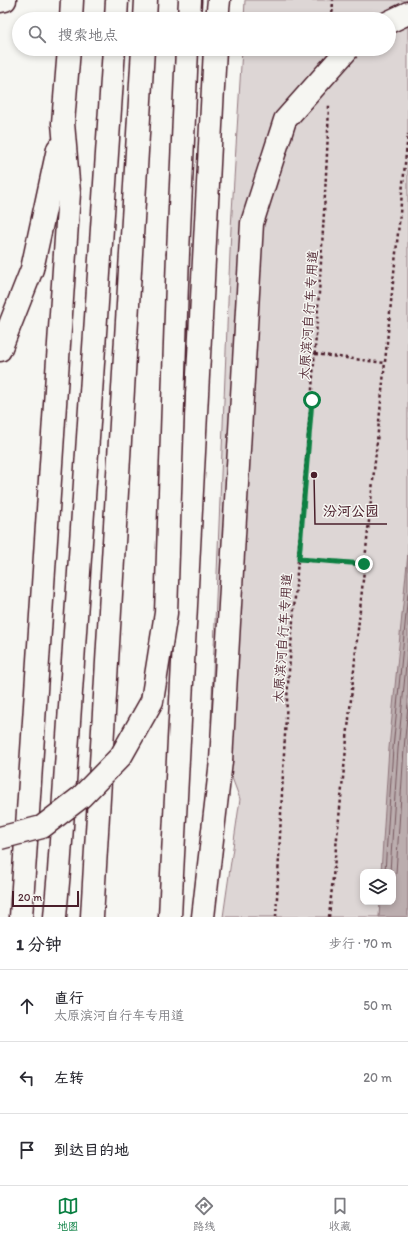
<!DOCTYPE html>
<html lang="zh">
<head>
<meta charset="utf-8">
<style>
	:root { --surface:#fff; --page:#f7f7f7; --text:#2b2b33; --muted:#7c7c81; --line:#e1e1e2; --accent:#0b8043 }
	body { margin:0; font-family:Itim,"LXGW WenKai TC",sans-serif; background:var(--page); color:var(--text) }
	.controls { position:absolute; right:12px; bottom:12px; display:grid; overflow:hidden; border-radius:8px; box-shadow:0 2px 6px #0003 }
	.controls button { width:36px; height:36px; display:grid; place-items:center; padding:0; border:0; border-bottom:1px solid var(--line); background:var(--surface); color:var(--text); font:20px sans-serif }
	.scale { position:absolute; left:12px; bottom:10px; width:67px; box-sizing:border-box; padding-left:4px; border:2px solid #4a1f2b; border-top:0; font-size:11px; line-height:14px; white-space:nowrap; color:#4a1f2b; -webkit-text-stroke:3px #f6f6f2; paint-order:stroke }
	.stop { position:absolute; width:12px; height:12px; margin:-9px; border:3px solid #0b8043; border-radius:50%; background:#fff }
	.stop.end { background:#0b8043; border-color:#fff; box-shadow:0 1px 4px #0008 }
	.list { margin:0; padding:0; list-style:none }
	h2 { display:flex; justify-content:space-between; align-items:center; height:52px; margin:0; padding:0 16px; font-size:17px }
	h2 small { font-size:13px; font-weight:400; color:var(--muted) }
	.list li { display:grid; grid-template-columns:26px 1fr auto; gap:12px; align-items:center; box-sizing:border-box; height:72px; padding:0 16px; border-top:1px solid var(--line) }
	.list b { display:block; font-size:15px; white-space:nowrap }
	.list p { margin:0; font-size:13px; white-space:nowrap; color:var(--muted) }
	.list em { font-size:13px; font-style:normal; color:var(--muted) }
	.icon { flex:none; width:22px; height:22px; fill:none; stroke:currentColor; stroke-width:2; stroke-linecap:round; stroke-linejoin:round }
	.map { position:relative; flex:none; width:408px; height:917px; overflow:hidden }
	.search { position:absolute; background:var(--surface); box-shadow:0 2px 6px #0003; left:12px; right:12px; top:12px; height:44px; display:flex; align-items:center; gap:10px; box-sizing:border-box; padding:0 14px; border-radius:22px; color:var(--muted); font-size:15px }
	.sheet { height:268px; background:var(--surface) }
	nav { display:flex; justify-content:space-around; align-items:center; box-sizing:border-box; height:56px; border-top:1px solid var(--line); background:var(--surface); font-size:11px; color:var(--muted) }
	nav a { display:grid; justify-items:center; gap:2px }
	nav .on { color:var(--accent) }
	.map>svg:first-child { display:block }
	.green { fill:#ddd6d5; stroke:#947a80; fill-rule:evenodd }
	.water { fill:#bbadae; stroke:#8e747a }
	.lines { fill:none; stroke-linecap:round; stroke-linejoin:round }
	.shore { stroke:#77585f; stroke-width:1 }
	.highway-casing { stroke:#4a1f2b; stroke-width:25 }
	.path { stroke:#4a1f2b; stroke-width:2.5; stroke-dasharray:3 3; stroke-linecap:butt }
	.highway { stroke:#f6f6f2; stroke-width:22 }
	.highway-bridge-casing { stroke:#4a1f2b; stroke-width:25; stroke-linecap:butt }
	.highway-bridge { stroke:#f6f6f2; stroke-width:22 }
	.route { stroke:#0b8043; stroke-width:5 }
	.labels { text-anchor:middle; stroke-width:3; stroke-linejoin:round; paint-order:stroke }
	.street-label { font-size:13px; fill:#4a1f2b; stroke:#f6f6f2 }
	.leader { fill:none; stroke:#4a1f2b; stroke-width:1.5 }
	.callout-dot { fill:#4a1f2b; stroke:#f6f6f2; stroke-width:1.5 }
	.callout-label { font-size:14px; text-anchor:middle; font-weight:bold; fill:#4a1f2b; stroke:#f6f6f2; stroke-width:3; stroke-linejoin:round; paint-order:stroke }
</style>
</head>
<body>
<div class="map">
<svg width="408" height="917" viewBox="0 0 408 917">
	<rect width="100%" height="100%" fill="#f6f6f2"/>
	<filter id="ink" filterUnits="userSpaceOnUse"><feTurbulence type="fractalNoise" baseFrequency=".025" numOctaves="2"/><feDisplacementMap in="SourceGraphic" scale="8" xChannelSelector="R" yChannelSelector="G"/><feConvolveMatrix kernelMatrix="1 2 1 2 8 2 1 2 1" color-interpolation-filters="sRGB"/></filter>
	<g filter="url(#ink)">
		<path class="green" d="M245 0H408V917H223L240 799 211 722 231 228 242 49H389V19H244ZM363 872H393V902H363Z"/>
		<path class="water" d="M408 553V917H379L380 902H393V872H381L389 748Z"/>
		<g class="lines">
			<g class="shore">
				<path d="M385 872 393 748 408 594"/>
				<path d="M390 872 398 749 408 644"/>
				<path d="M393 881 396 873 404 749 408 705"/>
			</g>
			<g class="highway-casing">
				<g id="highway">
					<path d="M0 1 5 0"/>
					<path d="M71 19 72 0"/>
					<path d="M116 19 117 0"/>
					<path d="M145 19 146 0"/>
					<path d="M189 19 190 0"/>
					<path d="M217 19 219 0"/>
					<path d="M389 22 408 13"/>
					<path d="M178 253 187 49"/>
					<path d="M0 350 32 269 58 149"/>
					<path d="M21 917 69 193 63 123 69 49"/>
					<path d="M55 917 59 871 114 49"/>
					<path d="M92 917 143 49"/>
					<path d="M170 917 172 874 215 49"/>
					<path d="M203 917 221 761"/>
				</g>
			</g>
			<g class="path">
				<path d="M332 19 333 0"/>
				<path d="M315 354 385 363"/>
				<path d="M299 559 364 564"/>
				<path d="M276 917C280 840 283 762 288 684 303 491 322 299 329 105"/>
				<path d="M329 917 408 134"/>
			</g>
			<use href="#highway" class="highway"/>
			<g class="highway-bridge-casing">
				<g id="highway-bridge">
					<path d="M221 761 252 223 285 120 348 49"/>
					<path d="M0 838 42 827 81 797 121 756 152 701 166 613 178 253"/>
				</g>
			</g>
			<use href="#highway-bridge" class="highway-bridge"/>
		</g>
	</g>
	<g class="lines" filter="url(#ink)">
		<path class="route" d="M312 400 299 559 364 564"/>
	</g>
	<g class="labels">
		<g class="street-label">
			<text transform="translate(308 315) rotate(-86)" y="5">太原滨河自行车专用道</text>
			<text transform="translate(282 638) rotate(-86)" y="5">太原滨河自行车专用道</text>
		</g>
	</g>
	<path class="leader" d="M314 475L315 524H387"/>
	<circle class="callout-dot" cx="314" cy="475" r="4"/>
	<g class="callout-label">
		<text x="351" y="516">汾河公园</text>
	</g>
</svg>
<div class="controls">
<button><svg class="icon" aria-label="layers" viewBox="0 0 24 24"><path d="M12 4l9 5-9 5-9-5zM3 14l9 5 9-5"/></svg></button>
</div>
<div class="scale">20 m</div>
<div class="stop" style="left:312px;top:400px"></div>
<div class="stop end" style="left:364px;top:564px"></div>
<div class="search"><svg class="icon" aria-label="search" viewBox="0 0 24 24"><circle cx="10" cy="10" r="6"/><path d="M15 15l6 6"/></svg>搜索地点</div>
</div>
<section class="sheet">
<h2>1 分钟<small>步行 · 70 m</small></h2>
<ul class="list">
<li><svg class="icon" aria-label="ahead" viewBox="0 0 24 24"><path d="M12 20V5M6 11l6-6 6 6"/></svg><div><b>直行</b><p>太原滨河自行车专用道</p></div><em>50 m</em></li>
<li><svg class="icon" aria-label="left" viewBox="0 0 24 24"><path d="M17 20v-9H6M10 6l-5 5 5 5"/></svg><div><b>左转</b></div><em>20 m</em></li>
<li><svg class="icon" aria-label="arrive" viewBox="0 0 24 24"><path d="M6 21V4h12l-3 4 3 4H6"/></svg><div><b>到达目的地</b></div></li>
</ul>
</section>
<nav>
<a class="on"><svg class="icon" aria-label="map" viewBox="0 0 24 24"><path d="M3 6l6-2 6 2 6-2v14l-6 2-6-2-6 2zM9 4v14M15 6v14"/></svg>地图</a>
<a><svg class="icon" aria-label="directions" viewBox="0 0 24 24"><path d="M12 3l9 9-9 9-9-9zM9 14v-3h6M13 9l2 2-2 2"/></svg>路线</a>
<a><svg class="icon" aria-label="saved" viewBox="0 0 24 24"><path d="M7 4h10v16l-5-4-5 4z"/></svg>收藏</a>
</nav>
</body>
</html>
